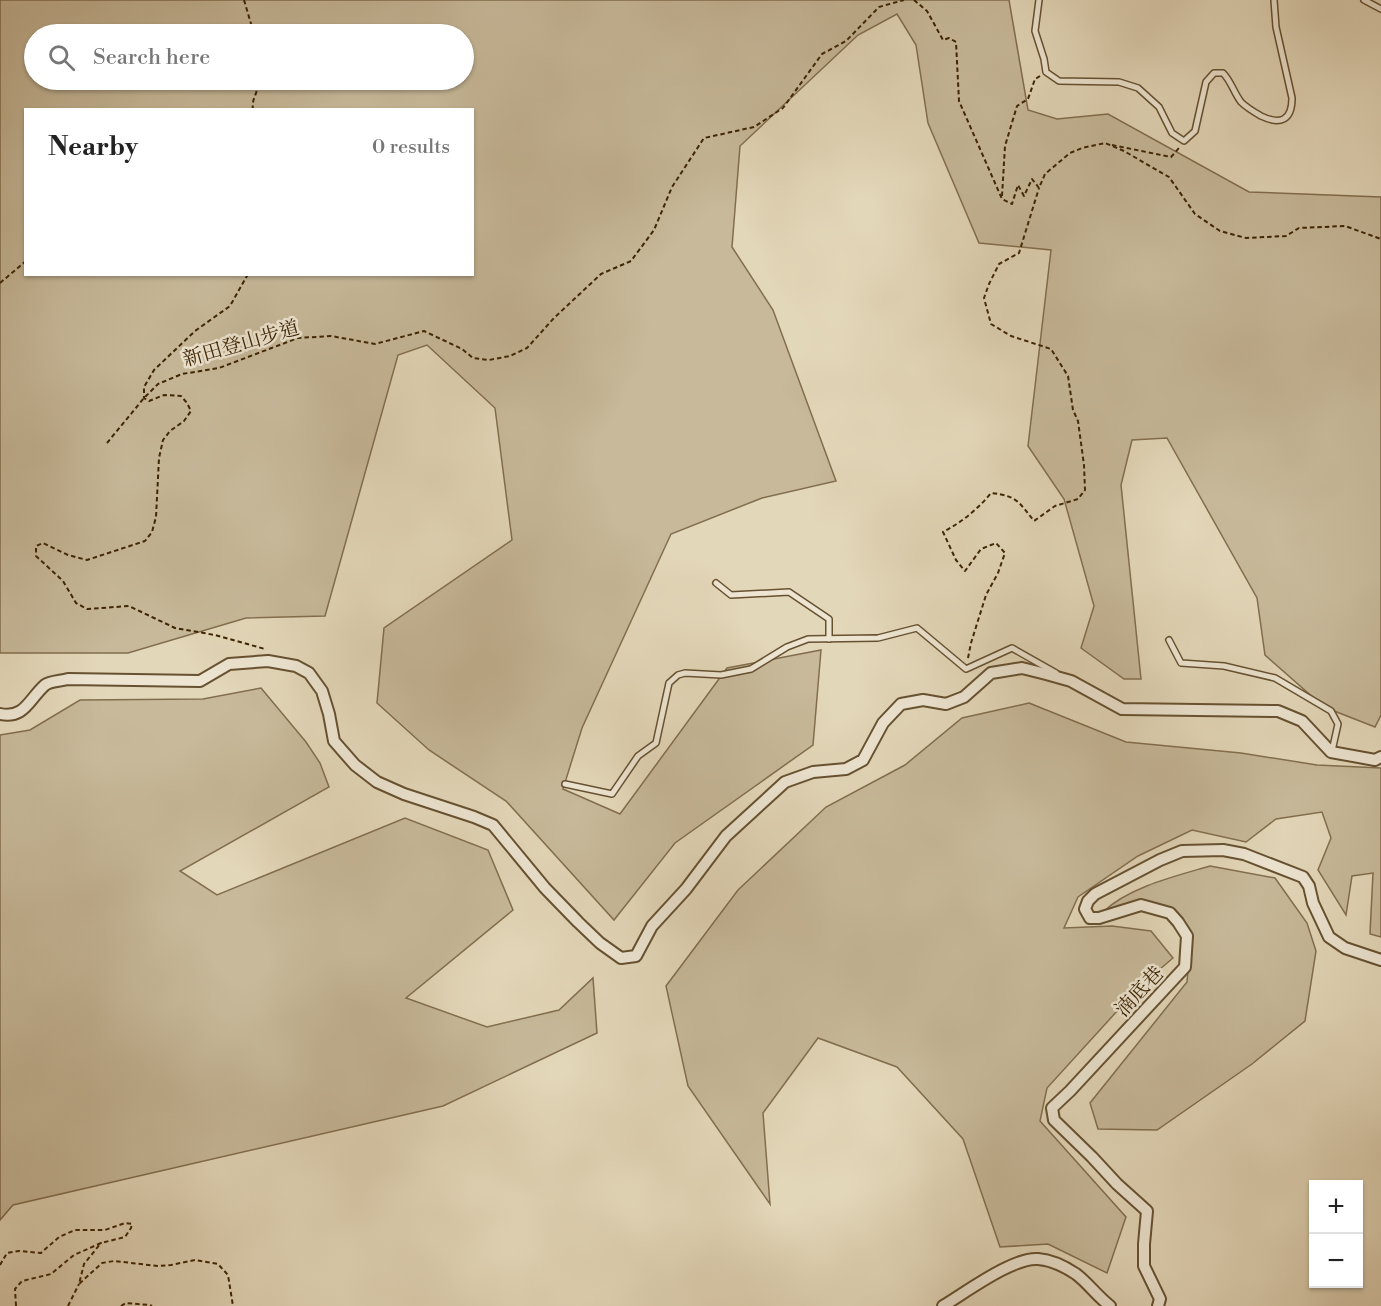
<!DOCTYPE html>
<html lang="en">
<head>
<meta charset="utf-8">
<style>
	:root { --surface:#fff; --page:#f6f6f6; --text:#222; --muted:#767676; --line:#e0e0e0 }
	body { margin:0; font-family:"Libre Bodoni","Noto Serif TC",serif; background:var(--page); color:var(--text) }
	.controls { position:absolute; right:18px; bottom:18px; display:grid; overflow:hidden; border-radius:0px; box-shadow:0 2px 4px #0004 }
	.controls button { width:54px; height:54px; display:grid; place-items:center; padding:0; border:0; border-bottom:2px solid var(--line); background:var(--surface); color:var(--text); font:30px sans-serif }
	.list { margin:0; padding:0; list-style:none }
	h2 { display:flex; justify-content:space-between; align-items:center; height:78px; margin:0; padding:0 24px; font-size:26px }
	h2 small { font-size:20px; font-weight:400; color:var(--muted) }
	.icon { flex:none; width:33px; height:33px; fill:none; stroke:currentColor; stroke-width:2; stroke-linecap:round; stroke-linejoin:round }
	.map { position:relative; flex:none; width:1381px; height:1306px; overflow:hidden }
	.search { position:absolute; background:var(--surface); box-shadow:0 2px 4px #0004; left:24px; top:24px; width:450px; height:66px; display:flex; align-items:center; gap:15px; box-sizing:border-box; padding:0 21px; border-radius:33px; color:var(--muted); font-size:22px }
	.panel { position:absolute; background:var(--surface); box-shadow:0 2px 4px #0004; left:24px; top:108px; width:450px; height:168px; border-radius:0px }
	.map>svg:first-child { display:block }
	.green { fill:#c7b99a; stroke:#826e4e; stroke-width:1.5; fill-rule:evenodd }
	.lines { fill:none; stroke-linecap:round; stroke-linejoin:round }
	.service-casing { stroke:#665130; stroke-width:8 }
	.minor-casing { stroke:#665130; stroke-width:14 }
	.path { stroke:#3d2402; stroke-width:2; stroke-dasharray:4.5 3; stroke-linecap:butt }
	.service { stroke:#ede5d2; stroke-width:5 }
	.minor { stroke:#ede5d2; stroke-width:10 }
	.labels { text-anchor:middle; stroke-width:5; stroke-linejoin:round; paint-order:stroke }
	.street-label { font-size:20px; fill:#3d2402; stroke:#ede5d2 }
</style>
</head>
<body>
<div class="map">
<svg width="1381" height="1306" viewBox="0 0 1381 1306">
	<rect width="100%" height="100%" fill="#e3d7b9"/>
	<filter id="stains"><feTurbulence type="fractalNoise" baseFrequency=".00333" numOctaves="4"/><feColorMatrix values="0 0 0 0 .2 0 0 0 0 .09 0 0 0 0 .02 0 0 0 .5 -.17"/></filter>
	<radialGradient id="worn" r=".72"><stop offset=".6" stop-color="#630" stop-opacity="0"/><stop offset="1" stop-color="#630" stop-opacity=".3"/></radialGradient>
	<g class="green">
		<path d="M0 0H1009L1028 110 1057 119 1108 114 1249 192 1381 197V715L1375 727 1324 707 1265 655 1257 598 1167 438 1132 440 1121 485 1141 679H1124L1081 648 1094 606 1064 499 1028 446 1051 250 979 243 928 123 916 45 897 14 858 35 740 146 732 247 773 310 836 481 762 498 671 534 582 728 563 789 620 814 727 668 821 650 813 745 675 843 614 920 506 801 429 750 377 703 384 628 512 540 495 408 427 345 398 355 325 616 246 618 128 653H0ZM34 34H464V80H34ZM26 110H472V274H26Z"/>
		<path d="M261 688 306 742 320 763 329 787 180 871 217 895 405 818 488 850 513 910 406 998 487 1027 559 1010 593 978 597 1033 443 1106 13 1205 0 1220V735L30 730 80 700 203 699Z"/>
		<path d="M1029 703 1126 742 1241 753 1317 765 1381 768V937L1370 934 1373 873 1352 876 1346 915 1318 870 1331 838 1322 812 1276 819 1246 842 1192 830 1138 856 1078 897 1064 928 1112 926 1151 931 1173 958 1139 987 1047 1088 1040 1121 1126 1217 1107 1273 1048 1244 1000 1247 963 1139 897 1067 818 1038 763 1113 770 1204 688 1086 666 986 738 890 826 807 905 765 962 718Z"/>
		<path d="M1210 866 1275 878 1307 923 1316 951 1305 1021 1252 1064 1157 1130 1098 1129 1090 1103 1187 982 1191 935 1172 909 1103 912C1129 887 1176 876 1210 866Z"/>
	</g>
	<g class="lines">
		<g class="service-casing">
			<g id="service">
				<path d="M1039 0 1035 31 1044 59 1046 72 1059 81 1119 82 1138 88 1159 107 1172 133 1184 141 1195 131 1206 82 1214 73H1223C1231 81 1234 93 1241 102 1246 107 1254 112 1261 116 1280 125 1292 121 1292 98L1276 27 1274 0"/>
				<path d="M1364 0 1381 9"/>
				<path d="M716 583 731 595 789 592 829 619V639"/>
				<path d="M1169 640 1181 663 1224 666 1275 678 1331 711 1338 724 1332 751"/>
				<path d="M565 784 612 794 638 756 656 743 669 683 678 675 685 673 721 675 751 669 787 647 808 639 878 638 917 628 966 669 1012 648 1056 673"/>
			</g>
		</g>
		<g class="minor-casing">
			<g id="minor">
				<path d="M0 714C25 719 29 699 45 685 50 681 61 681 68 679L200 681 229 664 268 661 296 666 309 673 322 691 329 714 334 741 355 765 377 782 404 794 474 817 493 825 545 888 578 922 600 943 621 958 636 956 652 926 686 889 726 836 785 782 813 772 846 769 863 760 883 723 901 704 923 700 946 704 964 697 991 673 1022 668 1046 674 1071 681 1122 709 1278 711 1302 721 1331 752 1375 760 1381 757"/>
				<path d="M943 1306C965 1293 1013 1257 1038 1259 1052 1260 1064 1266 1076 1274 1087 1282 1098 1297 1110 1306"/>
				<path d="M1158 1306 1160 1299 1144 1266V1244L1147 1211 1117 1184 1092 1157 1054 1120 1052 1108 1070 1091 1185 967 1187 936 1178 922 1170 913 1141 905 1099 918H1090L1085 909 1088 901 1095 894 1160 860 1182 851 1223 850 1244 854 1303 877 1309 886 1313 903 1329 937 1345 948 1381 960"/>
			</g>
		</g>
		<g class="path">
			<path d="M244 0 254 34"/>
			<path d="M914 0 927 11 943 40 949 38 956 42 959 101 1002 199 1012 204 1018 185 1024 196 1032 179 1039 188 1045 174 1070 153 1082 148 1105 143 1124 151 1169 177 1195 214 1220 231 1246 238 1286 236 1299 228 1345 226 1381 239"/>
			<path d="M253 110C251 98 259 92 259 80"/>
			<path d="M1112 145 1171 157 1179 148"/>
			<path d="M1002 196 1005 146 1017 106 1028 99 1035 79 1040 76"/>
			<path d="M248 274 230 306 195 331 154 370 144 387V398L149 401 164 395 181 396 187 403 191 411 184 421 170 431 163 440 159 458 156 517 152 532 145 541 87 560 68 555 43 543 36 546V556L63 581 76 603 87 609 129 606 175 628 215 635 265 649"/>
			<path d="M0 283 26 261"/>
			<path d="M107 443 144 398 158 384 182 374 219 368 298 338 331 336 375 344 424 331 462 349 473 358 489 360 510 356 527 348 554 318 601 274 631 261 654 230 672 187 704 138 754 127 783 108 822 54 846 41 879 7 904 0"/>
			<path d="M968 658 971 643 986 595 998 573 1005 553 996 543 981 549 965 571 956 560 943 532C962 522 978 509 991 493 1017 496 1018 501 1034 521L1055 506 1078 499 1085 490 1084 465 1078 421 1073 410 1068 376 1051 349 1011 336 991 324 984 298 989 284 999 264 1019 253 1039 188"/>
			<path d="M0 1265 7 1253 19 1251 41 1253 59 1237 75 1230H105L125 1223 132 1224 131 1228 125 1237 101 1243"/>
			<path d="M16 1306 15 1289 22 1281 51 1274 74 1255 101 1243 84 1264 79 1284 102 1263 114 1261 158 1266 171 1265 195 1260 218 1264 228 1275 233 1306"/>
			<path d="M68 1306 79 1284"/>
			<path d="M121 1306 126 1303 150 1305 152 1306"/>
		</g>
		<use href="#service" class="service"/>
		<use href="#minor" class="minor"/>
	</g>
	<g class="labels">
		<g class="street-label">
			<text transform="translate(241 343) rotate(-16)" y="7">新田登山步道</text>
			<text transform="translate(1139 991) rotate(-47)" y="7">湳底巷</text>
		</g>
	</g>
	<rect width="100%" height="100%" filter="url(#stains)"/>
	<rect width="100%" height="100%" fill="url(#worn)"/>
</svg>
<div class="controls">
<button>+</button>
<button>−</button>
</div>
<div class="search"><svg class="icon" aria-label="search" viewBox="0 0 24 24"><circle cx="10" cy="10" r="6"/><path d="M15 15l6 6"/></svg>Search here</div>
<section class="panel">
<h2>Nearby<small>0 results</small></h2>
<ul class="list">
</ul>
</section>
</div>
</body>
</html>
